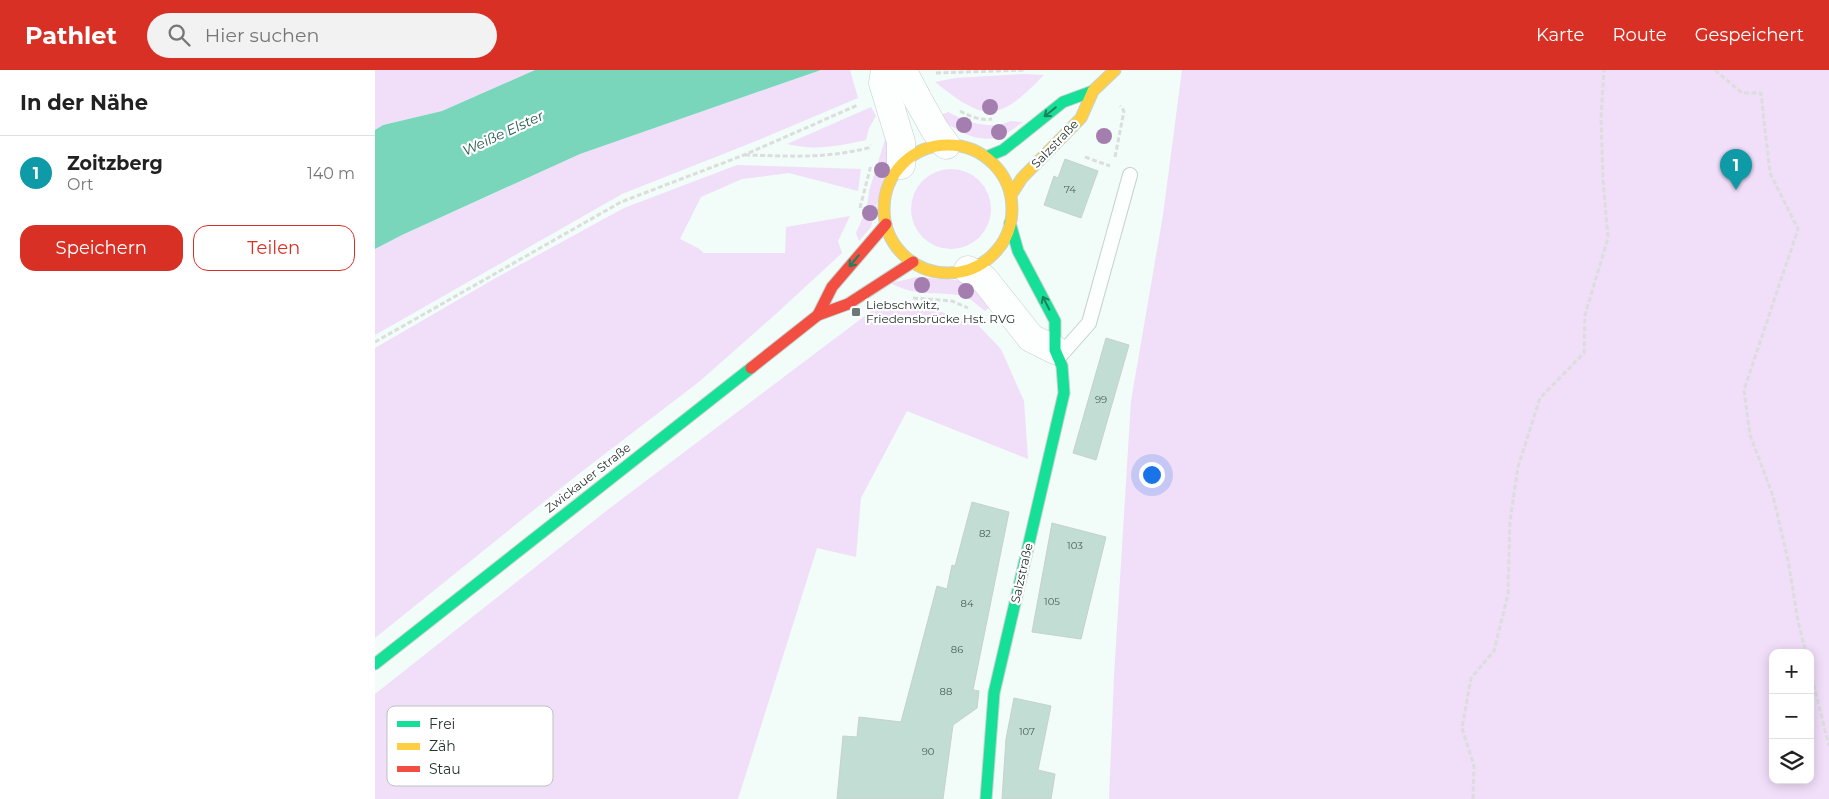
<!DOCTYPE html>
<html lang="de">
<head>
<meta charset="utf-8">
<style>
	:root { --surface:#fff; --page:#f2f2f2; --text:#222; --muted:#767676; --line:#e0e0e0; --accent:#d93025 }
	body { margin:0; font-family:Montserrat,sans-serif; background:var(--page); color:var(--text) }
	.controls { position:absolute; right:15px; bottom:15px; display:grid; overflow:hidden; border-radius:10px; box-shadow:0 2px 12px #0003 }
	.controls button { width:45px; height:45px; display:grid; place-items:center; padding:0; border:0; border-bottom:1px solid var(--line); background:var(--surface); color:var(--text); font:25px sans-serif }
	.you { position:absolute; left:776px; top:404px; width:18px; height:18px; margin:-12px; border:4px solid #fff; border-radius:50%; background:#1a73e8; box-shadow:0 0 0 8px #1a73e833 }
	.badge { display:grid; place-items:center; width:32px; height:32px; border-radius:50%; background:var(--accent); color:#fff; font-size:16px; font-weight:700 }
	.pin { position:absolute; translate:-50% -41px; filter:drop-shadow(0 1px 2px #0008) }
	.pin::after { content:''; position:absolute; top:26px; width:18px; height:15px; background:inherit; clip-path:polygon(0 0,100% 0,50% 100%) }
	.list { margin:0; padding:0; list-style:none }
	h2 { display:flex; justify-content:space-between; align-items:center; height:65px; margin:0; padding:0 20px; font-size:21px }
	h2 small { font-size:16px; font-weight:400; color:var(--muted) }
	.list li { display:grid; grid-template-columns:32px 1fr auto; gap:15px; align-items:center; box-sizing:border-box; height:75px; padding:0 20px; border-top:1px solid var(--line) }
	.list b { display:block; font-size:19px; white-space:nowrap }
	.list p { margin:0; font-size:16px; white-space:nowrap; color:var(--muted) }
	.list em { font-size:16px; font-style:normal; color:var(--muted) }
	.actions { display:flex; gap:10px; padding:15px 20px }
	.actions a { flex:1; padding:11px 0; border:1px solid var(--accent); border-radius:15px; text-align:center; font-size:18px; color:var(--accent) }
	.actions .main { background:var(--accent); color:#fff }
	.icon { flex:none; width:28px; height:28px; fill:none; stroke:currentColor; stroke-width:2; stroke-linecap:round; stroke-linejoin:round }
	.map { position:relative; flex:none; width:1454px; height:729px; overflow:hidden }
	header { display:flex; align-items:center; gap:30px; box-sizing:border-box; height:70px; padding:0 25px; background:var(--accent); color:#fff }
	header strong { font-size:24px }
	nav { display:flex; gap:28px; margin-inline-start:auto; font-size:18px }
	.search { width:350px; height:45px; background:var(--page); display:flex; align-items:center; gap:12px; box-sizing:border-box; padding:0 18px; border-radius:28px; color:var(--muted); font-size:19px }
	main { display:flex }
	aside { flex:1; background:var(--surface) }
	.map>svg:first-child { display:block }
	.green { fill:#f1def9; fill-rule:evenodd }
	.water { fill:#79d6ba }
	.building { fill:#c1ddd4; stroke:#c6d2ce }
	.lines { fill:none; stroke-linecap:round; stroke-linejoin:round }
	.lane-casing { stroke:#c5d2cd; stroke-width:16 }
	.street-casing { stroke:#c5d2cd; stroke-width:29 }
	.fast-casing { stroke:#c5d2cd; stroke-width:13 }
	.slow-casing { stroke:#c5d2cd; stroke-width:13 }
	.jam-casing { stroke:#c5d2cd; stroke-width:13 }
	.path { stroke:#dbdedd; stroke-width:3; stroke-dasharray:5 2.5; stroke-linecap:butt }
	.lane { stroke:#fdfffe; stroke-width:14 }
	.street { stroke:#fdfffe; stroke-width:28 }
	.fast { stroke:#16e098; stroke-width:11 }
	.slow { stroke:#ffcf43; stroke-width:11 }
	.jam { stroke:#f24e42; stroke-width:11 }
	.street-bridge-casing { stroke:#c5d2cd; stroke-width:29; stroke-linecap:butt }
	.street-bridge { stroke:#fdfffe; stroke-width:28 }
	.tree { fill:#a37eae }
	.oneway { stroke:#1e815e }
	.poi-dot { fill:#6c7a75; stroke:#fff; stroke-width:2 }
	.labels { text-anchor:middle; stroke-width:4.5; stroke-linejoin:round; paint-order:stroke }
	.number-label { font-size:10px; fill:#4b5e58 }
	.street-label { font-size:12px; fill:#24342e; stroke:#fff }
	.poi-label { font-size:12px; fill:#24342e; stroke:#fff; text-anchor:start }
	.water-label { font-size:14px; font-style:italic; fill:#265a4a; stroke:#fff }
	.key { fill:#fff; stroke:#bdc2c0; stroke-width:1 }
	.key-label { font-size:14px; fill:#24342e }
</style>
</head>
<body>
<header>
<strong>Pathlet</strong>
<div class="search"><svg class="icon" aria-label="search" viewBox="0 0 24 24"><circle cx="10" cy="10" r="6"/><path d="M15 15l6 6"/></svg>Hier suchen</div>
<nav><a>Karte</a><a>Route</a><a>Gespeichert</a></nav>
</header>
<main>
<aside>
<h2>In der Nähe<small></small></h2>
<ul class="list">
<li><span class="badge" style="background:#0f9aa8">1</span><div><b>Zoitzberg</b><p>Ort</p></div><em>140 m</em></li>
</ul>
<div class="actions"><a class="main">Speichern</a><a>Teilen</a></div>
</aside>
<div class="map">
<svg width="1454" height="729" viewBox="0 0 1454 729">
	<rect width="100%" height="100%" fill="#f2fcf8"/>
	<g class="green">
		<path d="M0 0H160L67 41 8 55 0 60Z"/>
		<path d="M446 0H475L483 28 386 69 247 124 0 265V179L25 166 205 84Z"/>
		<path d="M807 0H1454V729H734L739 606 756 331 788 145ZM1398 583H1435V710H1398Z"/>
		<path d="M648 4 669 5C623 52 611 53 560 12L580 8Z"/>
		<path d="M496 37 501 46 494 58 491 70C464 76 439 81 412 74Z"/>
		<path d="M573 42 591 51 604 54 622 56 636 51 648 52C640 57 630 66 621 68 601 72 578 60 564 46Z"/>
		<path d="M517 66 515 97 508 111 496 157 484 171 481 163 492 138 494 121 510 70Z"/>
		<path d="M362 95 486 99 483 121 414 103 367 109 326 127 305 169 323 178 329 183H410L411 157 475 146 463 171 467 183 403 242 325 311 201 406 0 568V278L119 209 249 138Z"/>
		<circle cx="576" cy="139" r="40"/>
		<path d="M542 207 591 211 617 235 610 241C604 237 596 228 588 226 564 221 539 227 516 213Z"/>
		<path d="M503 236 557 239 601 253 626 279 649 331 653 389 532 341 486 428 481 487 442 478 363 729H0V624L235 438Z"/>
	</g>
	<path class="water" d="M160 0H446L205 84 27 165 0 179V60L8 55 67 41Z"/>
	<g class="building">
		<path d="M690 89 723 101 706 148 669 135 679 106 683 108Z"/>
		<path d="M731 268 754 275 721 390 698 383Z"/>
		<path d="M597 432 634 442 598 620 604 621 602 638 578 655 568 729H462L468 666 482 667 484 647 526 652 562 516 572 519 577 495 580 496Z"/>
		<path d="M677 453 731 467 706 569 657 562Z"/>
		<path d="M639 628 676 636 663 700 680 704 676 729H627L631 669Z"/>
	</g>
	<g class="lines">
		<g class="lane-casing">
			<path id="lane" d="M684 287 714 253 755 105"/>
		</g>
		<g class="street-casing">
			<g id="street">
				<path d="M542 28 560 60 571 75"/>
				<path d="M516 39 526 72V95"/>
				<path d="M593 200 609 209 656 268 680 280"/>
			</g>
		</g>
		<g class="fast-casing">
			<g id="fast">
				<path d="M611 87 628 80 688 32 718 21"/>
				<path d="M0 594 376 298"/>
				<path d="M611 729 619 623 689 323 687 296 680 280V251L643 181 635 153"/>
			</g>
		</g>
		<g class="slow-casing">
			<g id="slow">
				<circle cx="573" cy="139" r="64"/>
				<path d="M636 125 647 108 706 48 718 21 740 0"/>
			</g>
		</g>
		<g class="jam-casing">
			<g id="jam">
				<path d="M443 245 457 217 511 154"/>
				<path d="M376 298 443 245 473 234 538 192"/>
			</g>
		</g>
		<g class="path">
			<path d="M1340 0 1367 23H1386L1395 103 1423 159 1369 320 1375 365 1398 426 1413 490 1423 551 1431 583"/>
			<path d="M561 3 651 0"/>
			<path d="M585 41C594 46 606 51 617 49"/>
			<path d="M370 85C415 86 448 89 493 78L496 75"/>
			<path d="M710 87 735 96"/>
			<path d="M740 87 749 41 745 36"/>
			<path d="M485 138 496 95"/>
			<path d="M538 228 577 231 593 238"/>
			<path d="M0 272 246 132 369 85 483 35"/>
			<path d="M1435 600 1454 676"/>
			<path d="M1098 729 1099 696 1087 658 1096 608 1119 581 1133 524 1135 451 1143 397 1165 328 1209 283 1210 245 1233 168 1228 110 1226 48 1229 0"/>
		</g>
		<use href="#lane" class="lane"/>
		<use href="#street" class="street"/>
		<use href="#fast" class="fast"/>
		<use href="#slow" class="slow"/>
		<use href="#jam" class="jam"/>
		<g class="street-bridge-casing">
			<g id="street-bridge">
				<path d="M510 0 508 13 516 39"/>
				<path d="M525 0 530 5 542 28"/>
			</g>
		</g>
		<use href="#street-bridge" class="street-bridge"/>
	</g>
	<g class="tree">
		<circle cx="615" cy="37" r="8"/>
		<circle cx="589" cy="55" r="8"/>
		<circle cx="624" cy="62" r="8"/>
		<circle cx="729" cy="66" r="8"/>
		<circle cx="507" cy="100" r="8"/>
		<circle cx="495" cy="143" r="8"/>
		<circle cx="547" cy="215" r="8"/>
		<circle cx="591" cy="221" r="8"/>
	</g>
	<defs><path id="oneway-shaft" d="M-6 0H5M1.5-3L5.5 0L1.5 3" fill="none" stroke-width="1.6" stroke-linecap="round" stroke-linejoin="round" transform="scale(1.25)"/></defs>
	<g class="oneway">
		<use href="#oneway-shaft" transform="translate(675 42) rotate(141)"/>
		<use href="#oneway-shaft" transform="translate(479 191) rotate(130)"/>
		<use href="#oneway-shaft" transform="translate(671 233) rotate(-117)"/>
	</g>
	<rect class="poi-dot" x="476" y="237" width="10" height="10" rx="2.5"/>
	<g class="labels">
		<g class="number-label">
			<text x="695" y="123">74</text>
			<text x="726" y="333">99</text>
			<text x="610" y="467">82</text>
			<text x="700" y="479">103</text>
			<text x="677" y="535">105</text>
			<text x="592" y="537">84</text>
			<text x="582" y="583">86</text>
			<text x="571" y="625">88</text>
			<text x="652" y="665">107</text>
			<text x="553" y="685">90</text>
		</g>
		<g class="street-label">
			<text transform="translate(680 74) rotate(-46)" y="4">Salzstraße</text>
			<text transform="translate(213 408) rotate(-38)" y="4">Zwickauer Straße</text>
			<text transform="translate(647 503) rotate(-77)" y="4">Salzstraße</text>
		</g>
		<g class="poi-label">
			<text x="491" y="239">Liebschwitz,<tspan x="491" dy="14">Friedensbrücke Hst. RVG</tspan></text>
		</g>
		<g class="water-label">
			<text transform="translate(128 63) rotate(-25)" y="5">Weiße Elster</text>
		</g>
	</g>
	<rect x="12" y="636" width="166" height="80" rx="8" class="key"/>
	<rect x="22" y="651" width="23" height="6" fill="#16e098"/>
	<rect x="22" y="673" width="23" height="7" fill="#ffcf43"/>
	<rect x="22" y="696" width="23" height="6" fill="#f24e42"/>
	<g class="key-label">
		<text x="54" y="659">Frei</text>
		<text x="54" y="681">Zäh</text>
		<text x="54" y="704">Stau</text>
	</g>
</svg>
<div class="controls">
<button>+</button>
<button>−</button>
<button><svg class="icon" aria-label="layers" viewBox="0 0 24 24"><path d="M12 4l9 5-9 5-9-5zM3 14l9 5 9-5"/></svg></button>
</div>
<div class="you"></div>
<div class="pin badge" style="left:1361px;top:120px;background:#0f9aa8">1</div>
</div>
</main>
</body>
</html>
